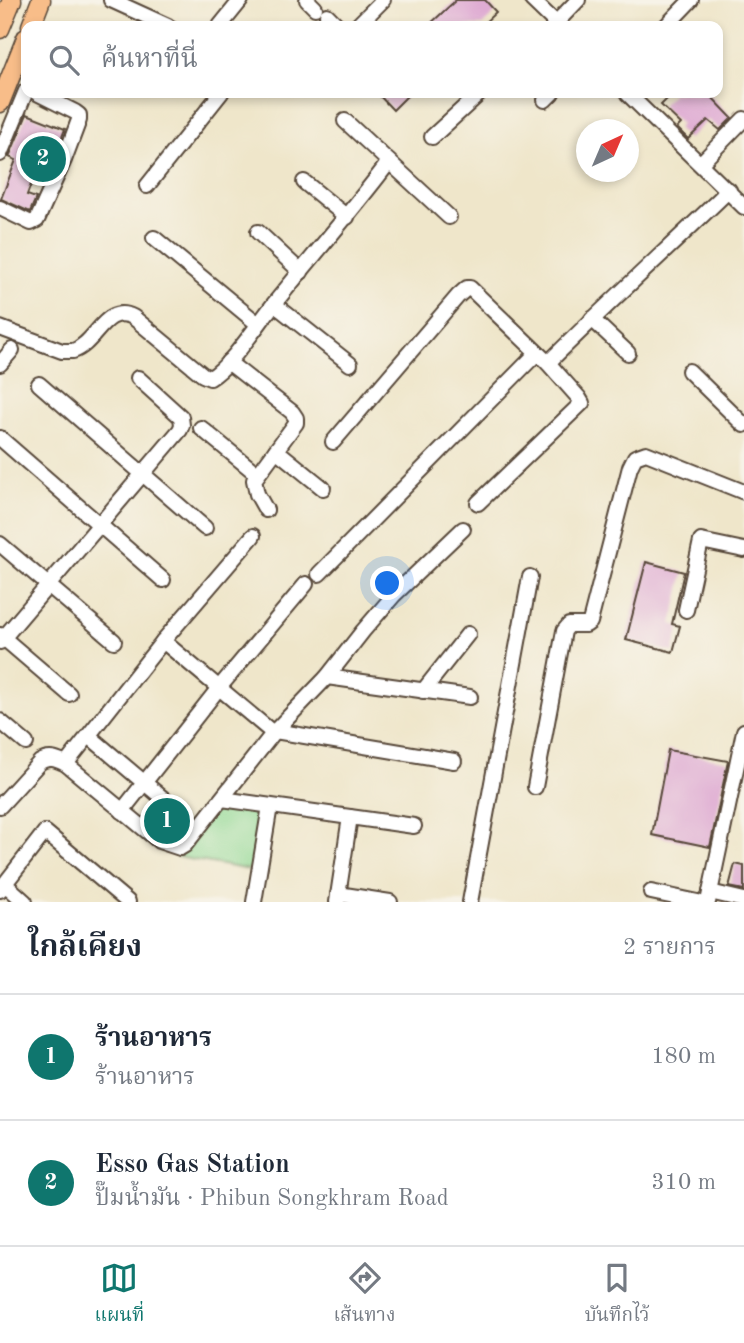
<!DOCTYPE html>
<html lang="th">
<head>
<meta charset="utf-8">
<style>
	:root { --surface:#fff; --page:#f2f2f3; --text:#1f2937; --muted:#747a83; --line:#e0e1e3; --accent:#0f766e }
	body { margin:0; font-family:"Old Standard TT","Noto Serif Thai",serif; background:var(--page); color:var(--text) }
	.compass { position:absolute; left:576px; top:119px; width:63px; height:63px; border-radius:50%; background:var(--surface); box-shadow:0 4px 10px #0003; rotate:44deg }
	.you { position:absolute; left:388px; top:584px; width:24px; height:24px; margin:-18px; border:5px solid #fff; border-radius:50%; background:#1a73e8; box-shadow:0 0 0 10px #1a73e833 }
	.badge { display:grid; place-items:center; width:46px; height:46px; border-radius:50%; background:var(--accent); color:#fff; font-size:23px; font-weight:700 }
	.pin { position:absolute; translate:-50% -50%; border:4px solid #fff; box-shadow:0 2px 7px #0006 }
	.list { margin:0; padding:0; list-style:none }
	h2 { display:flex; justify-content:space-between; align-items:center; height:91px; margin:0; padding:0 28px; font-size:30px }
	h2 small { font-size:23px; font-weight:400; color:var(--muted) }
	.list li { display:grid; grid-template-columns:46px 1fr auto; gap:21px; align-items:center; box-sizing:border-box; height:126px; padding:0 28px; border-top:2px solid var(--line) }
	.list b { display:block; font-size:26px; white-space:nowrap }
	.list p { margin:0; font-size:23px; white-space:nowrap; color:var(--muted) }
	.list em { font-size:23px; font-style:normal; color:var(--muted) }
	.icon { flex:none; width:38px; height:38px; fill:none; stroke:currentColor; stroke-width:2; stroke-linecap:round; stroke-linejoin:round }
	.map { position:relative; flex:none; width:744px; height:902px; overflow:hidden }
	.search { position:absolute; background:var(--surface); box-shadow:0 4px 10px #0003; left:21px; right:21px; top:21px; height:77px; display:flex; align-items:center; gap:18px; box-sizing:border-box; padding:0 24px; border-radius:14px; color:var(--muted); font-size:26px }
	.sheet { height:343px; background:var(--surface) }
	nav { display:flex; justify-content:space-around; align-items:center; box-sizing:border-box; height:98px; border-top:2px solid var(--line); background:var(--surface); font-size:19px; color:var(--muted) }
	nav a { display:grid; justify-items:center; gap:4px }
	nav .on { color:var(--accent) }
	.map>svg:first-child { display:block }
	.green { fill:#92d994; stroke:#668259; stroke-width:2 }
	.building { fill:#dfacd3 }
	.lines { fill:none; stroke-linecap:round; stroke-linejoin:round }
	.minor-casing { stroke:#564638; stroke-width:18 }
	.major-casing { stroke:#564638; stroke-width:21 }
	.minor { stroke:#fff; stroke-width:14 }
	.major { stroke:#f8bd89; stroke-width:18 }
</style>
</head>
<body>
<div class="map">
<svg width="744" height="902" viewBox="0 0 744 902">
	<rect width="100%" height="100%" fill="#f7f3e8"/>
	<filter id="ink" filterUnits="userSpaceOnUse"><feTurbulence type="fractalNoise" baseFrequency=".0143" numOctaves="2"/><feDisplacementMap in="SourceGraphic" scale="14" xChannelSelector="R" yChannelSelector="G"/><feConvolveMatrix kernelMatrix="1 2 1 2 8 2 1 2 1" color-interpolation-filters="sRGB"/></filter>
	<filter id="wash" filterUnits="userSpaceOnUse"><feTurbulence type="fractalNoise" baseFrequency=".00686" numOctaves="4" result="noise"/><feDisplacementMap in="SourceGraphic" scale="28" xChannelSelector="R" yChannelSelector="G"/><feGaussianBlur stdDeviation="1.57" result="paint"/><feColorMatrix in="noise" values="0 0 0 0 0 0 0 0 0 0 0 0 0 0 0 0 0 1.4 0 .05"/><feComposite in="paint" operator="in"/></filter>
	<g filter="url(#wash)">
		<rect width="100%" height="100%" fill="#efe6ca"/>
		<path class="green" d="M222 801 270 809 261 872 178 857Z"/>
		<g id="blocks">
			<g class="building">
				<path d="M456 0H485L496 12 481 26H428Z"/>
				<path d="M377 93H410L393 110Z"/>
				<path d="M673 93H708L732 118 720 130 708 120 688 139 677 128 681 124 661 105Z"/>
				<path d="M27 114 65 129 48 173 37 169 27 195 36 198 30 212 1 199 16 160 9 157Z"/>
				<path d="M646 562 684 572 672 624 680 626 673 652 626 640Z"/>
				<path d="M668 750 728 761 710 847 652 835Z"/>
				<path d="M735 864 744 866V890L729 887Z"/>
			</g>
		</g>
	</g>
	<g filter="url(#ink)">
		<use href="#blocks" fill-opacity="0" stroke="#564638" stroke-width="2"/>
		<g class="lines">
			<g class="minor-casing">
				<g id="minor">
					<path d="M111 0 168 26"/>
					<path d="M307 0 315 8"/>
					<path d="M532 0 559 26"/>
					<path d="M327 15 338 26"/>
					<path d="M220 26 241 0"/>
					<path d="M357 26 383 0"/>
					<path d="M553 26 578 0"/>
					<path d="M666 26 691 0"/>
					<path d="M627 93 744 207"/>
					<path d="M545 100 552 93"/>
					<path d="M345 121 449 217"/>
					<path d="M432 137 480 93"/>
					<path d="M0 154 26 91"/>
					<path d="M701 163 744 119"/>
					<path d="M304 182 347 217"/>
					<path d="M147 186 221 93"/>
					<path d="M0 208 31 223 37 220 64 160 79 120V115L75 112 37 93"/>
					<path d="M258 232 301 272"/>
					<path d="M154 238 258 324"/>
					<path d="M274 304 350 364"/>
					<path d="M592 319 628 353"/>
					<path d="M0 328 62 351C63 351 72 351 73 351 96 344 105 303 133 317L203 375 210 378C230 367 258 324 273 305 312 257 352 211 389 162"/>
					<path d="M228 362 292 412 296 418V423L254 480 257 494 266 510"/>
					<path d="M548 363C607 304 669 248 729 190"/>
					<path d="M0 364 12 350"/>
					<path d="M689 371 744 425"/>
					<path d="M39 384 205 528"/>
					<path d="M201 428 257 474"/>
					<path d="M0 438 163 580"/>
					<path d="M333 442 458 296 467 288H470L548 363 579 398 582 403 478 503"/>
					<path d="M276 450 323 488"/>
					<path d="M0 544 114 641"/>
					<path d="M319 574 537 353"/>
					<path d="M686 610 701 541 744 550"/>
					<path d="M0 635 69 694"/>
					<path d="M163 641 273 733"/>
					<path d="M0 642 180 430 182 425 181 417 138 378"/>
					<path d="M327 677 470 697"/>
					<path d="M423 691 468 634"/>
					<path d="M0 721 26 743"/>
					<path d="M275 731 454 761"/>
					<path d="M89 736 198 828"/>
					<path d="M66 764 163 641 253 536"/>
					<path d="M535 787 564 631 569 625H586L590 622 630 467 635 457 646 453 744 492"/>
					<path d="M222 799 414 826"/>
					<path d="M0 806 40 762C50 756 57 760 66 764L159 841 180 848 185 845 275 731 327 677 363 631 394 595 463 529"/>
					<path d="M122 811 218 689 306 584"/>
					<path d="M5 884 25 902"/>
					<path d="M0 890 45 832 128 902"/>
					<path d="M651 892 698 902"/>
					<path d="M710 892 744 900"/>
					<path d="M338 894 390 902"/>
					<path d="M254 902 270 806"/>
					<path d="M337 902 350 817"/>
					<path d="M470 902 530 577"/>
					<path d="M708 902 744 731"/>
				</g>
			</g>
			<g class="major-casing">
				<g id="major">
					<path d="M31 26 41 0"/>
					<path d="M0 29 12 0"/>
					<path d="M0 103 26 38"/>
				</g>
			</g>
			<use href="#minor" class="minor"/>
			<use href="#major" class="major"/>
		</g>
	</g>
</svg>
<svg class="compass" viewBox="-18 -18 36 36"><path d="M0-13l5 13h-10z" fill="#e53935"/><path d="M0 13l5-13h-10z" fill="#747a83"/></svg>
<div class="you"></div>
<div class="pin badge" style="left:167px;top:821px">1</div>
<div class="pin badge" style="left:43px;top:159px">2</div>
<div class="search"><svg class="icon" aria-label="search" viewBox="0 0 24 24"><circle cx="10" cy="10" r="6"/><path d="M15 15l6 6"/></svg>ค้นหาที่นี่</div>
</div>
<section class="sheet">
<h2>ใกล้เคียง<small>2 รายการ</small></h2>
<ul class="list">
<li><span class="badge">1</span><div><b>ร้านอาหาร</b><p>ร้านอาหาร</p></div><em>180 m</em></li>
<li><span class="badge">2</span><div><b>Esso Gas Station</b><p>ปั๊มน้ำมัน · Phibun Songkhram Road</p></div><em>310 m</em></li>
</ul>
</section>
<nav>
<a class="on"><svg class="icon" aria-label="map" viewBox="0 0 24 24"><path d="M3 6l6-2 6 2 6-2v14l-6 2-6-2-6 2zM9 4v14M15 6v14"/></svg>แผนที่</a>
<a><svg class="icon" aria-label="directions" viewBox="0 0 24 24"><path d="M12 3l9 9-9 9-9-9zM9 14v-3h6M13 9l2 2-2 2"/></svg>เส้นทาง</a>
<a><svg class="icon" aria-label="saved" viewBox="0 0 24 24"><path d="M7 4h10v16l-5-4-5 4z"/></svg>บันทึกไว้</a>
</nav>
</body>
</html>
